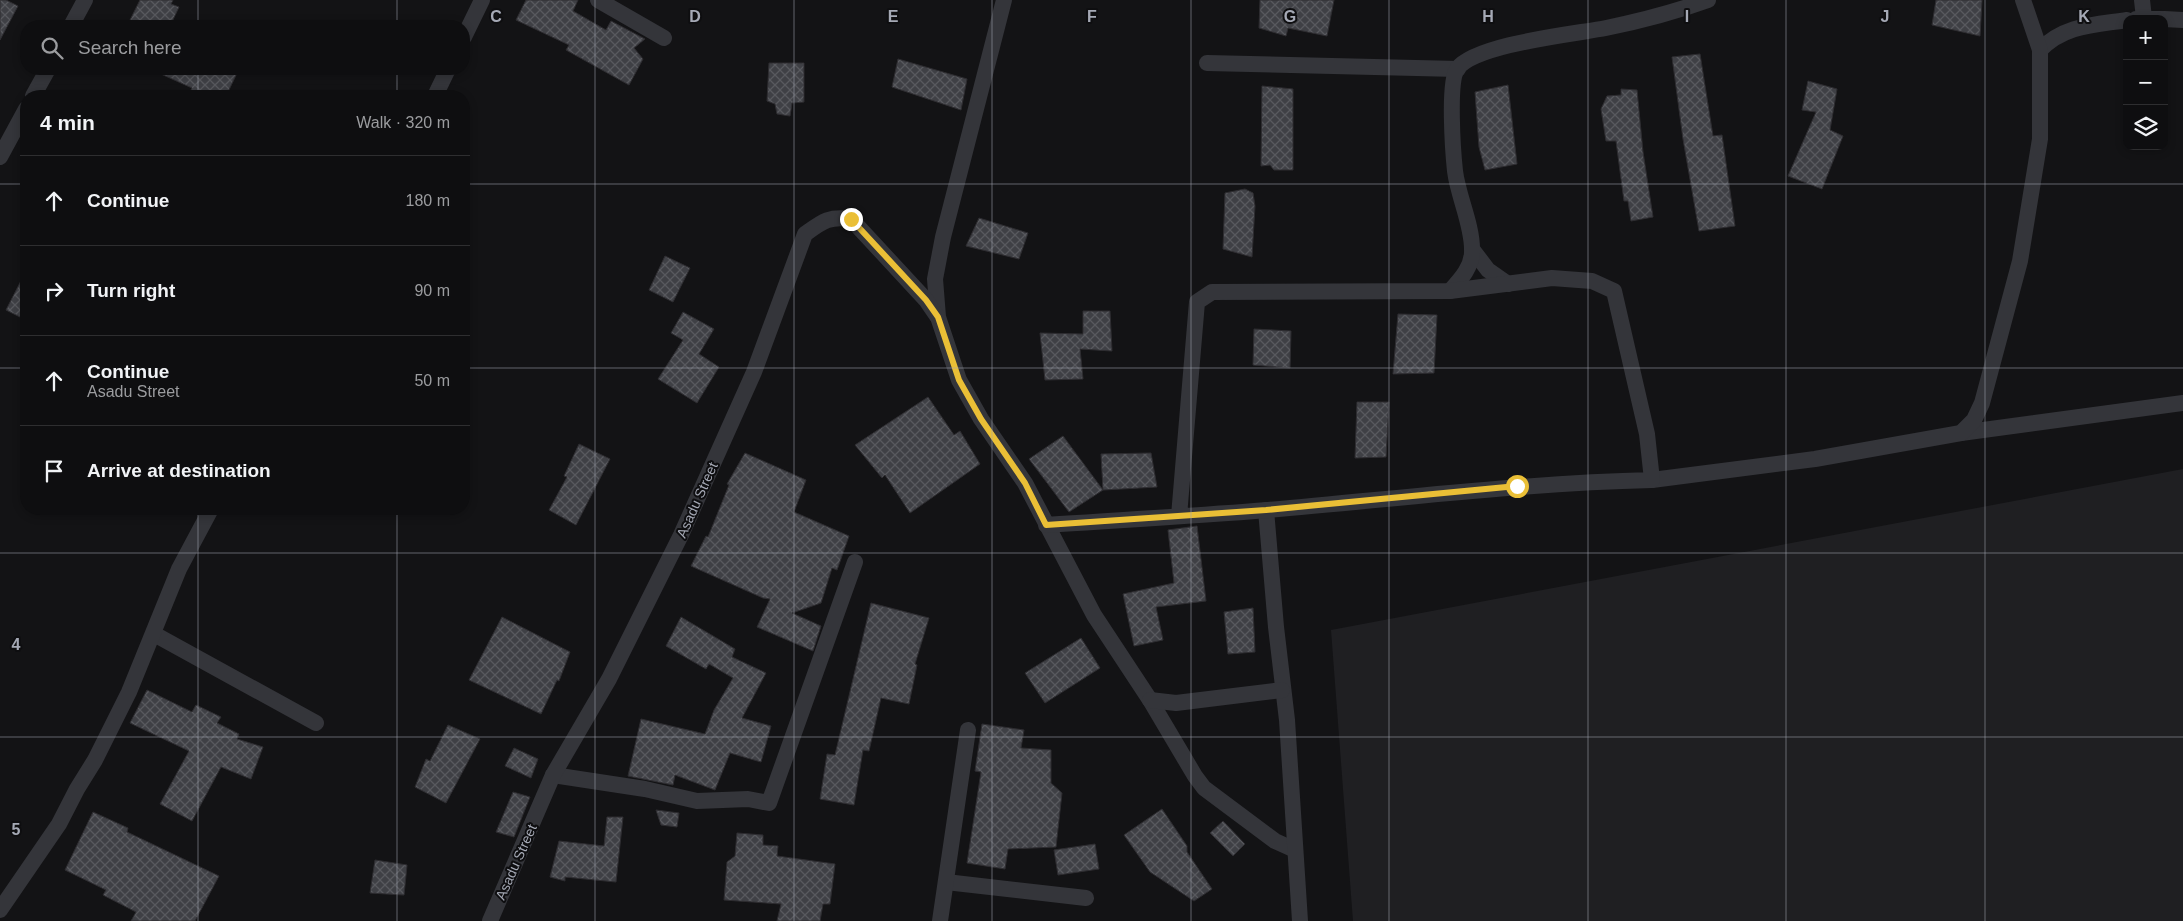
<!DOCTYPE html>
<html lang="en">
<head>
<meta charset="utf-8">
<style>
	:root { --surface:#0e0e10; --page:#1c1c1e; --text:#f1f3f6; --muted:#9b9c9f; --line:#2e2e30 }
	body { margin:0; font-family:Arial,sans-serif; background:var(--page); color:var(--text) }
	.controls { position:absolute; right:15px; top:15px; display:grid; overflow:hidden; border-radius:10px; box-shadow:0 2px 8px #0003 }
	.controls button { width:45px; height:45px; display:grid; place-items:center; padding:0; border:0; border-bottom:1px solid var(--line); background:var(--surface); color:var(--text); font:25px sans-serif }
	.stop { position:absolute; width:15px; height:15px; margin:-11px; border:4px solid #eabf36; border-radius:50%; background:#fff }
	.stop.end { background:#eabf36; border-color:#fff; box-shadow:0 1px 5px #0008 }
	.list { margin:0; padding:0; list-style:none }
	h2 { display:flex; justify-content:space-between; align-items:center; height:65px; margin:0; padding:0 20px; font-size:21px }
	h2 small { font-size:16px; font-weight:400; color:var(--muted) }
	.list li { display:grid; grid-template-columns:32px 1fr auto; gap:15px; align-items:center; box-sizing:border-box; height:90px; padding:0 20px; border-top:1px solid var(--line) }
	.list b { display:block; font-size:19px; white-space:nowrap }
	.list p { margin:0; font-size:16px; white-space:nowrap; color:var(--muted) }
	.list em { font-size:16px; font-style:normal; color:var(--muted) }
	.icon { flex:none; width:28px; height:28px; fill:none; stroke:currentColor; stroke-width:2; stroke-linecap:round; stroke-linejoin:round }
	.map { position:relative; flex:none; width:2183px; height:921px; overflow:hidden }
	.search { position:absolute; background:var(--surface); box-shadow:0 2px 8px #0003; left:20px; top:20px; width:450px; height:55px; display:flex; align-items:center; gap:12px; box-sizing:border-box; padding:0 18px; border-radius:20px; color:var(--muted); font-size:19px }
	.panel { position:absolute; background:var(--surface); box-shadow:0 2px 8px #0003; left:20px; top:90px; width:450px; height:425px; border-radius:20px }
	.map>svg:first-child { display:block }
	.built { fill:#1f1f22 }
	.building { fill:url(#building-cross-hatch); stroke:#2e2d31 }
	.lines { fill:none; stroke-linecap:round; stroke-linejoin:round }
	.street { stroke:#34353a; stroke-width:16 }
	.route { stroke:#eabf36; stroke-width:6 }
	.grid { fill:none; stroke:#a5a9b5; stroke-width:1; stroke-opacity:0.55 }
	.labels { text-anchor:middle; stroke-width:4; stroke-linejoin:round; paint-order:stroke }
	.street-label { font-size:14px; fill:#a5a9b5; stroke:#0e0e10 }
	.grid-label { font-size:16px; text-anchor:middle; font-weight:bold; fill:#a5a9b5; stroke:#0e0e10; stroke-width:4; stroke-linejoin:round; paint-order:stroke }
</style>
</head>
<body>
<div class="map">
<svg width="2183" height="921" viewBox="0 0 2183 921">
	<defs>
		<pattern id="building-cross-hatch" width="8" height="8" patternUnits="userSpaceOnUse" patternTransform="scale(1.25)"><rect width="8" height="8" fill="#3f4045"/><path d="M0 0l8 8M0 8l8-8" fill="none" stroke="#58595e"/></pattern>
	</defs>
	<rect width="100%" height="100%" fill="#131315"/>
	<path class="built" d="M2183 469V921H1353L1331 630Z"/>
	<g class="building">
		<path d="M0 0H6L18 6 0 40Z"/>
		<path d="M140 0H173L171 4 179 7 170 26H127Z"/>
		<path d="M526 0H578L573 11 606 30 611 21 645 39 634 48 643 59 629 85 566 50 569 45 516 20Z"/>
		<path d="M1260 0H1334L1327 36 1288 28 1286 36 1259 28Z"/>
		<path d="M1936 0H1982L1980 36 1932 25Z"/>
		<path d="M1700 54 1713 136 1722 135 1735 226 1699 231 1683 139 1672 57Z"/>
		<path d="M898 59 967 79 961 110 892 87Z"/>
		<path d="M769 63H804V102L792 103 790 116 777 114 775 104 767 101Z"/>
		<path d="M150 69H239L226 96H188L192 88Z"/>
		<path d="M1808 81 1837 89 1830 130 1843 136 1822 189 1788 176 1816 112 1802 110Z"/>
		<path d="M1508 85 1517 164 1485 170 1479 147 1475 92Z"/>
		<path d="M1262 86 1293 89V170H1274L1270 165 1261 166Z"/>
		<path d="M1621 89 1637 90 1643 152 1653 217 1631 221 1628 201H1624L1616 141H1606L1601 109 1607 96 1621 95Z"/>
		<path d="M1245 189 1253 193 1255 206 1252 257 1223 249 1225 193Z"/>
		<path d="M979 218 1028 233 1019 259 966 246Z"/>
		<path d="M665 256 690 268 673 302 649 290Z"/>
		<path d="M26 271V320L6 310Z"/>
		<path d="M1083 311H1110L1112 351 1080 349 1083 379 1045 380 1040 333 1083 334Z"/>
		<path d="M683 312 714 329 699 354 719 367 697 403 658 379 683 340 671 333Z"/>
		<path d="M1398 314 1437 315 1434 373 1393 374Z"/>
		<path d="M1254 329 1291 331 1290 368 1253 365Z"/>
		<path d="M928 397 954 435 960 431 980 464 910 513 885 475 882 478 855 445Z"/>
		<path d="M1357 402H1389L1386 457 1355 458Z"/>
		<path d="M1063 436 1103 490 1069 512 1029 459Z"/>
		<path d="M579 444 610 459 576 525 549 510 567 477 564 476Z"/>
		<path d="M745 453 806 480 794 512 849 536 837 570 832 568 821 603 792 613 821 626 813 651 757 627 770 599 763 598 691 566 706 536 708 537 729 485 727 484Z"/>
		<path d="M1151 453 1157 487 1103 490 1101 454Z"/>
		<path d="M1197 526 1206 601 1156 607 1163 640 1134 646 1123 594 1174 583 1168 530Z"/>
		<path d="M871 603 929 618 915 664 917 665 909 704 881 698 869 751 863 750 854 805 820 799 827 754 835 755Z"/>
		<path d="M1253 608 1255 652 1228 654 1224 612Z"/>
		<path d="M502 617 570 652 559 681 557 680 541 714 469 680Z"/>
		<path d="M681 617 735 649 732 657 766 673 742 718 771 726 761 762 730 753 715 790 675 775 673 785 628 776 641 719 705 734 714 710 733 678 709 664 706 669 666 646Z"/>
		<path d="M1081 638 1100 668 1045 703 1025 673Z"/>
		<path d="M147 690 192 712 196 705 221 717 217 723 239 734 237 739 263 747 251 779 221 767 192 821 160 804 189 751 130 723Z"/>
		<path d="M982 724 1024 730 1021 748 1051 750V783L1062 793 1056 847 1008 849 1005 869 967 863 981 772 975 771Z"/>
		<path d="M448 725 480 739 446 803 415 787 426 759 430 761Z"/>
		<path d="M514 748 538 759 531 778 505 766Z"/>
		<path d="M513 792 530 797 514 837 496 832Z"/>
		<path d="M1162 809 1187 846V852L1212 889 1194 901 1150 872 1124 835Z"/>
		<path d="M656 810 679 813 677 827 661 825Z"/>
		<path d="M93 812 128 828 127 832 219 876 195 921H131L136 912 103 895 106 890 65 870Z"/>
		<path d="M607 817H623L616 882 565 877V881L550 877 559 841 604 846Z"/>
		<path d="M1223 821 1245 844 1233 856 1210 833Z"/>
		<path d="M737 833 763 835V845L778 846 777 856 835 864 830 904H823L820 921H777L781 904 724 900 727 862 735 856Z"/>
		<path d="M1095 844 1099 869 1058 875 1054 850Z"/>
		<path d="M375 860 407 865 404 895 370 893Z"/>
	</g>
	<g class="lines">
		<g class="street">
			<path d="M598 0 664 38"/>
			<path d="M1004 0 943 237 935 279 938 317 959 380 981 419 1025 483 1094 615 1150 700 1195 776 1204 788 1275 841 1295 850"/>
			<path d="M2142 0 2144 18"/>
			<path d="M2136 19H2162"/>
			<path d="M2164 19 2183 20"/>
			<path d="M71 26 85 0"/>
			<path d="M464 37 482 0"/>
			<path d="M2040 50C2064 25 2094 25 2127 20"/>
			<path d="M1207 63 1458 69"/>
			<path d="M33 96 48 69"/>
			<path d="M435 96 448 69"/>
			<path d="M0 157 26 109"/>
			<path d="M1472 249 1488 270 1508 284"/>
			<path d="M1450 291C1461 279 1473 266 1472 249 1472 224 1458 196 1455 171 1453 152 1448 83 1457 69 1475 44 1575 34 1606 28 1640 21 1675 12 1708 0"/>
			<path d="M1961 433 2183 403"/>
			<path d="M1652 480 1815 459 1961 433 1974 420 1982 403 2020 261 2040 139V50L2023 0"/>
			<path d="M1266 510 1276 627 1287 720 1300 921"/>
			<path d="M1046 525C1120 520 1194 516 1268 510 1396 499 1524 483 1652 480L1647 434 1614 291 1592 281 1552 278 1450 291 1212 292 1197 302 1179 516"/>
			<path d="M154 634 316 723"/>
			<path d="M1150 700 1176 703 1282 690"/>
			<path d="M553 775 645 789 697 801 748 799 769 803 855 562"/>
			<path d="M946 882 1086 898"/>
			<path d="M0 910 59 824 77 789 95 760 129 692 179 569 211 509"/>
			<path d="M490 921 553 775 609 679 681 535 754 372 805 234C823 221 829 216 851 219L926 300 937 316"/>
			<path d="M940 921 968 730"/>
		</g>
	</g>
	<g class="lines">
		<path class="route" d="M851 219 926 300 938 317 959 380 981 419 1025 483 1046 525 1266 510 1517 486"/>
	</g>
	<path class="grid" d="M198 0V26M397 0V26M595 0V921M794 0V921M992 0V921M1191 0V921M1389 0V921M1588 0V921M1786 0V921M1985 0V921M198 69V96M397 69V96M0 184H26M464 184H2183M0 368H26M464 368H2183M198 509V921M397 509V921M0 553H2183M0 737H2183"/>
	<g class="labels">
		<g class="street-label">
			<text transform="translate(697 500) rotate(-66)" y="5">Asadu Street</text>
			<text transform="translate(516 862) rotate(-66)" y="5">Asadu Street</text>
		</g>
	</g>
	<g class="grid-label">
		<text x="496" y="22">C</text>
		<text x="695" y="22">D</text>
		<text x="893" y="22">E</text>
		<text x="1092" y="22">F</text>
		<text x="1290" y="22">G</text>
		<text x="1488" y="22">H</text>
		<text x="1687" y="22">I</text>
		<text x="1885" y="22">J</text>
		<text x="2084" y="22">K</text>
		<text x="16" y="650">4</text>
		<text x="16" y="835">5</text>
	</g>
</svg>
<div class="controls">
<button>+</button>
<button>−</button>
<button><svg class="icon" aria-label="layers" viewBox="0 0 24 24"><path d="M12 4l9 5-9 5-9-5zM3 14l9 5 9-5"/></svg></button>
</div>
<div class="stop" style="left:1517px;top:486px"></div>
<div class="stop end" style="left:851px;top:219px"></div>
<div class="search"><svg class="icon" aria-label="search" viewBox="0 0 24 24"><circle cx="10" cy="10" r="6"/><path d="M15 15l6 6"/></svg>Search here</div>
<section class="panel">
<h2>4 min<small>Walk · 320 m</small></h2>
<ul class="list">
<li><svg class="icon" aria-label="ahead" viewBox="0 0 24 24"><path d="M12 20V5M6 11l6-6 6 6"/></svg><div><b>Continue</b></div><em>180 m</em></li>
<li><svg class="icon" aria-label="right" viewBox="0 0 24 24"><path d="M7 20v-9h11M14 6l5 5-5 5"/></svg><div><b>Turn right</b></div><em>90 m</em></li>
<li><svg class="icon" aria-label="ahead" viewBox="0 0 24 24"><path d="M12 20V5M6 11l6-6 6 6"/></svg><div><b>Continue</b><p>Asadu Street</p></div><em>50 m</em></li>
<li><svg class="icon" aria-label="arrive" viewBox="0 0 24 24"><path d="M6 21V4h12l-3 4 3 4H6"/></svg><div><b>Arrive at destination</b></div></li>
</ul>
</section>
</div>
</body>
</html>
